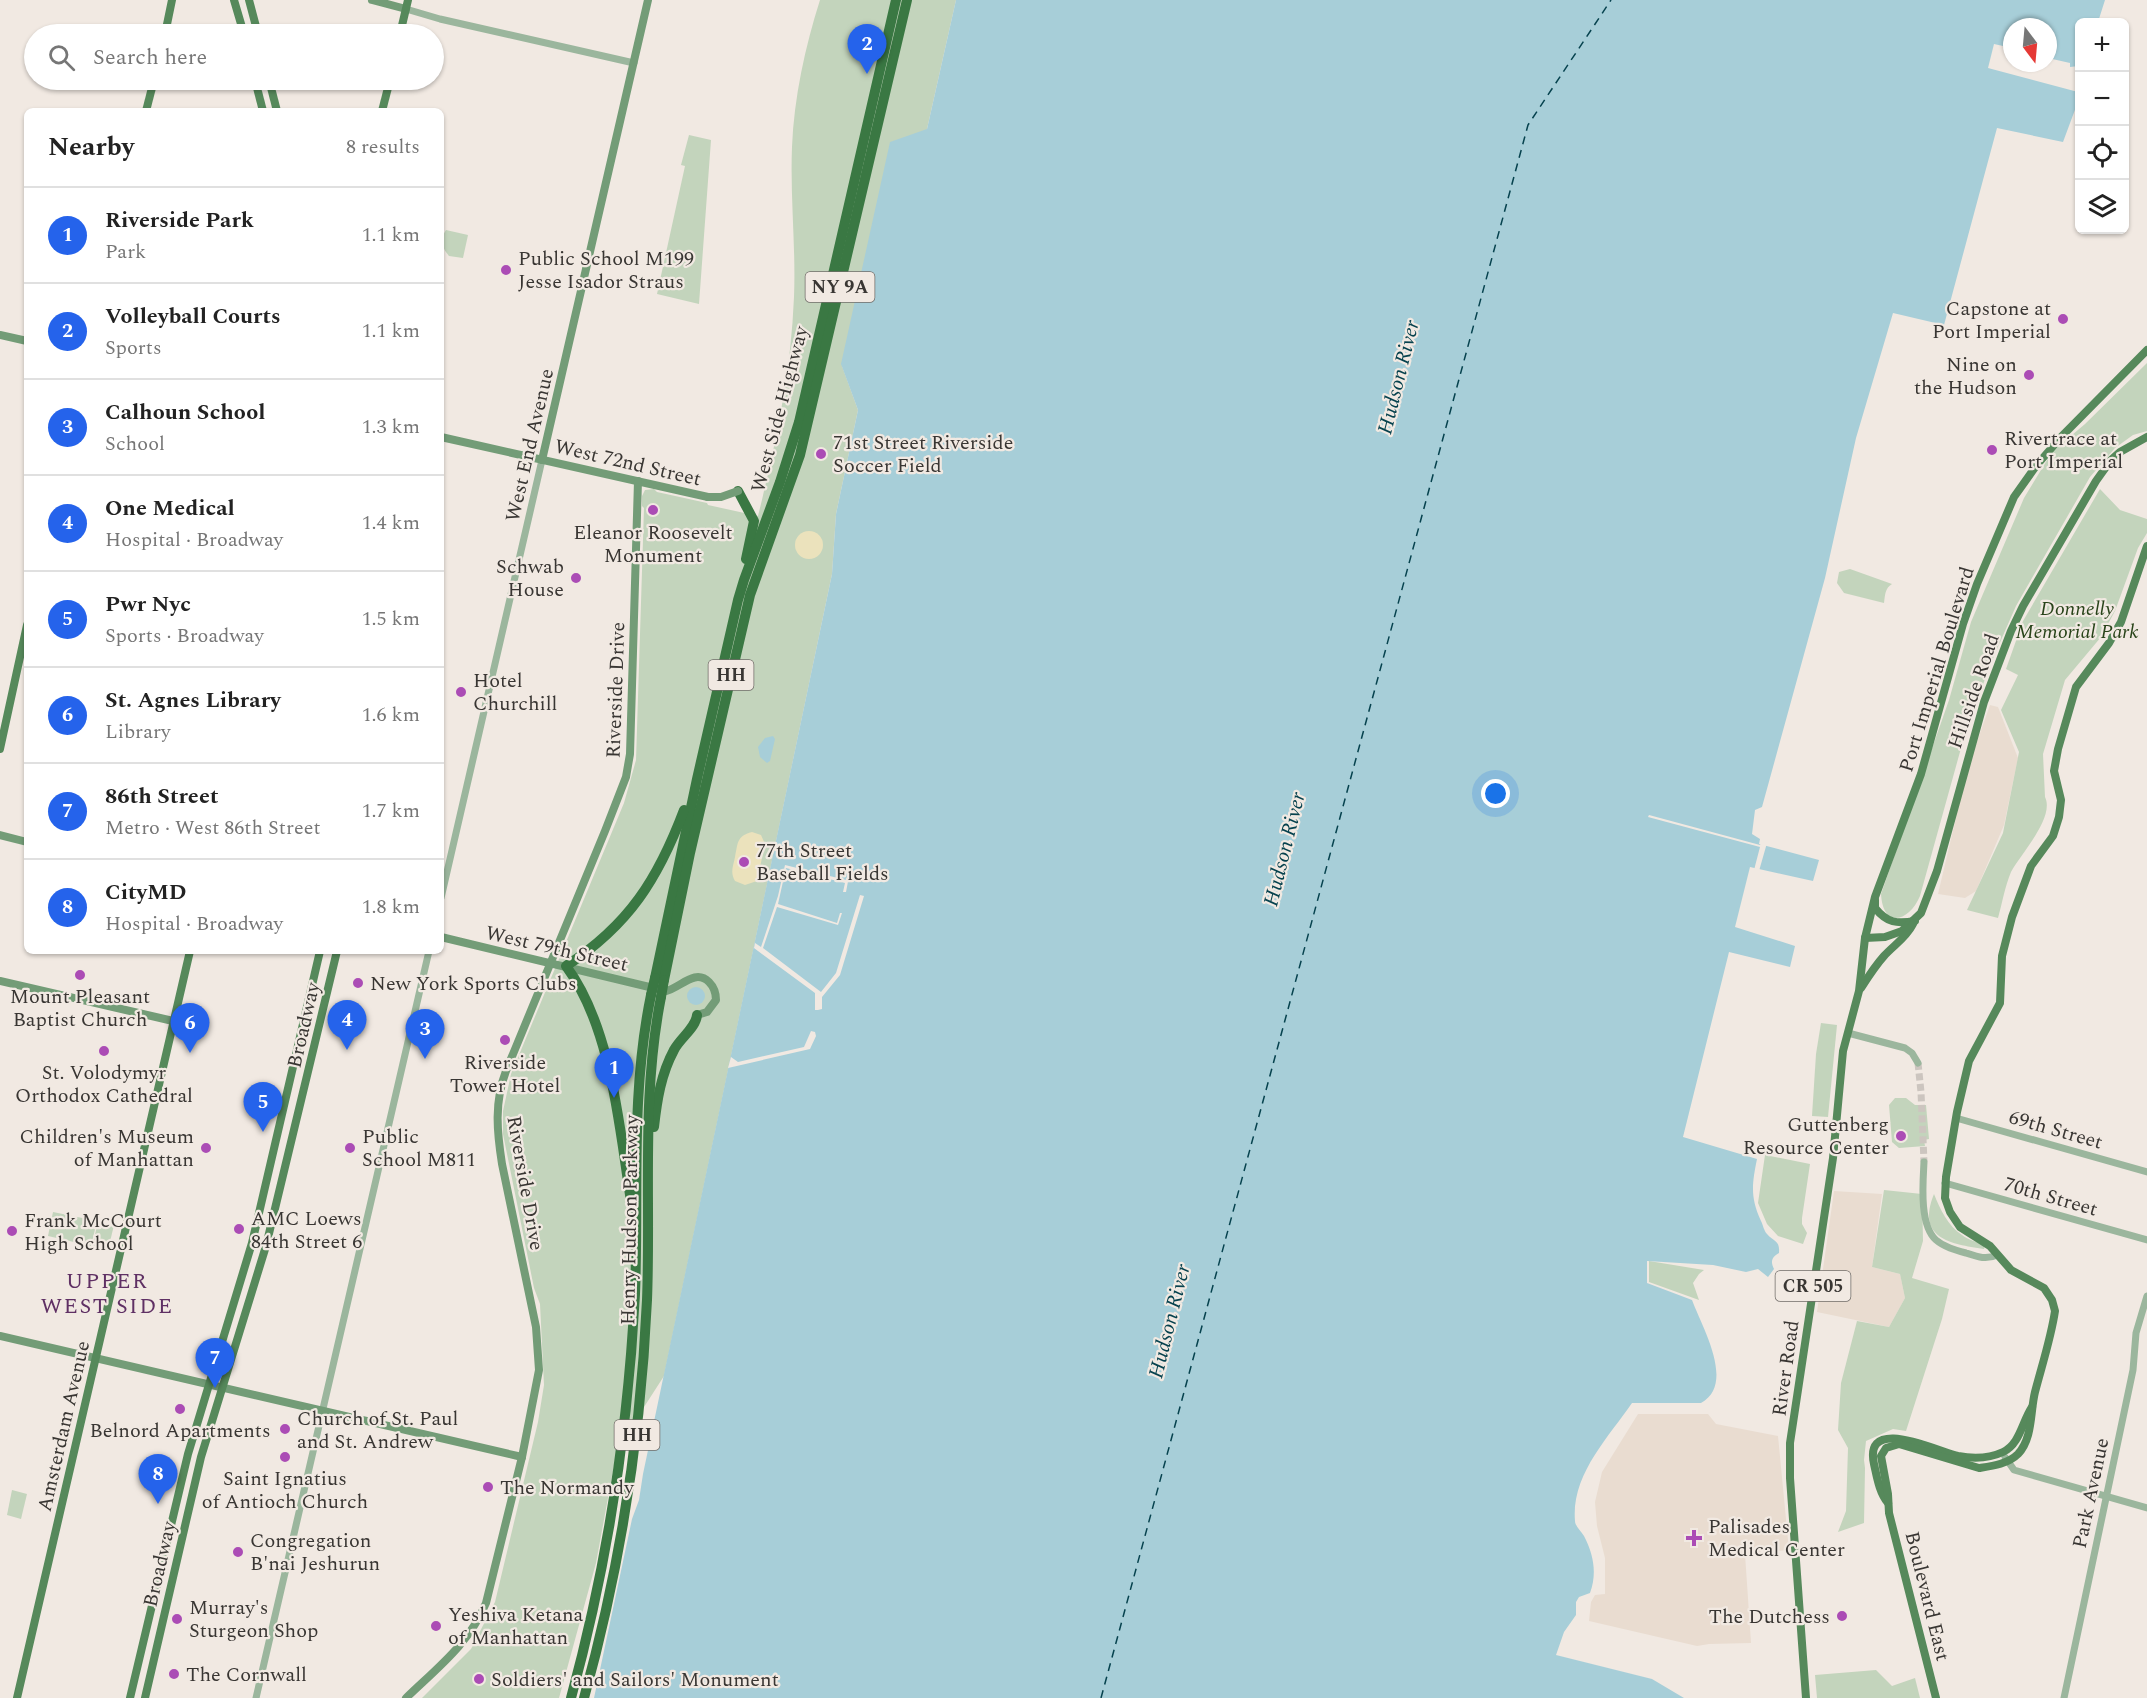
<!DOCTYPE html>
<html lang="en">
<head>
<meta charset="utf-8">
<style>
	:root { --surface:#fff; --page:#f6f6f6; --text:#222; --muted:#767676; --line:#e0e0e0; --accent:#2563eb }
	body { margin:0; font-family:Spectral,serif; background:var(--page); color:var(--text) }
	.controls { position:absolute; right:18px; top:18px; display:grid; overflow:hidden; border-radius:9px; box-shadow:0 2px 4px #0004 }
	.controls button { width:54px; height:54px; display:grid; place-items:center; padding:0; border:0; border-bottom:2px solid var(--line); background:var(--surface); color:var(--text); font:30px sans-serif }
	.compass { position:absolute; left:2003px; top:18px; width:54px; height:54px; border-radius:50%; background:var(--surface); box-shadow:0 2px 4px #0004; rotate:164deg }
	.you { position:absolute; left:1496px; top:794px; width:21px; height:21px; margin:-15px; border:4px solid #fff; border-radius:50%; background:#1a73e8; box-shadow:0 0 0 9px #1a73e833 }
	.badge { display:grid; place-items:center; width:39px; height:39px; border-radius:50%; background:var(--accent); color:#fff; font-size:20px; font-weight:700 }
	.pin { position:absolute; translate:-50% -50px; filter:drop-shadow(0 2px 3px #0008) }
	.pin::after { content:''; position:absolute; top:32px; width:21px; height:18px; background:inherit; clip-path:polygon(0 0,100% 0,50% 100%) }
	.list { margin:0; padding:0; list-style:none }
	h2 { display:flex; justify-content:space-between; align-items:center; height:78px; margin:0; padding:0 24px; font-size:26px }
	h2 small { font-size:20px; font-weight:400; color:var(--muted) }
	.list li { display:grid; grid-template-columns:39px 1fr auto; gap:18px; align-items:center; box-sizing:border-box; height:96px; padding:0 24px; border-top:2px solid var(--line) }
	.list b { display:block; font-size:22px; white-space:nowrap }
	.list p { margin:0; font-size:20px; white-space:nowrap; color:var(--muted) }
	.list em { font-size:20px; font-style:normal; color:var(--muted) }
	.icon { flex:none; width:33px; height:33px; fill:none; stroke:currentColor; stroke-width:2; stroke-linecap:round; stroke-linejoin:round }
	.map { position:relative; flex:none; width:2147px; height:1698px; overflow:hidden }
	.search { position:absolute; background:var(--surface); box-shadow:0 2px 4px #0004; left:24px; top:24px; width:420px; height:66px; display:flex; align-items:center; gap:15px; box-sizing:border-box; padding:0 21px; border-radius:33px; color:var(--muted); font-size:22px }
	.panel { position:absolute; background:var(--surface); box-shadow:0 2px 4px #0004; left:24px; top:108px; width:420px; height:846px; border-radius:9px }
	.map>svg:first-child { display:block }
	.built { fill:#e9dcd0 }
	.green { fill:#c3d4bc }
	.sand { fill:#ebe2bc }
	.water { fill:#a7ced8 }
	.pier { fill:#f1e9e2 }
	.lines { fill:none; stroke-linecap:round; stroke-linejoin:round }
	.ferry { stroke:#06424e; stroke-width:1.5; stroke-dasharray:8 6; stroke-linecap:butt }
	.tertiary-tunnel { stroke:#ccc5bf; stroke-width:7; stroke-dasharray:7 3.5; stroke-linecap:butt }
	.tertiary { stroke:#9bb69d; stroke-width:7 }
	.secondary { stroke:#739c77; stroke-width:8 }
	.primary { stroke:#56895b; stroke-width:8 }
	.motorway { stroke:#3a7843; stroke-width:10 }
	.secondary-bridge { stroke:#739c77; stroke-width:8 }
	.motorway-bridge { stroke:#3a7843; stroke-width:10 }
	.poi-dot { fill:#ab4cb5; stroke:#f1e9e2; stroke-width:2 }
	.labels { text-anchor:middle; stroke-width:4.5; stroke-linejoin:round; paint-order:stroke }
	.shield { fill:#f1e9e2; stroke:#706c68; stroke-width:1.5 }
	.shield-label { font-size:18px; font-weight:bold; fill:#393633 }
	.poi-label { font-size:20px; fill:#393633; stroke:#f1e9e2; text-anchor:start }
	.street-label { font-size:20px; fill:#393633; stroke:#f1e9e2 }
	.park-label { font-size:20px; font-style:italic; fill:#284319; stroke:#f1e9e2 }
	.water-label { font-size:21px; font-style:italic; fill:#06424e; stroke:#f1e9e2 }
	.quarter-label { font-size:22px; letter-spacing:1.5px; fill:#5f3064; stroke:#f1e9e2 }
</style>
</head>
<body>
<div class="map">
<svg width="2147" height="1698" viewBox="0 0 2147 1698">
	<rect width="100%" height="100%" fill="#f1e9e2"/>
	<g class="built">
		<path d="M1990 705 1998 707 2018 758 2004 825 1976 891 1965 898 1938 894 1968 767Z"/>
		<path d="M1834 1191 1882 1194 1872 1267 1900 1274 1905 1298 1889 1327 1817 1312Z"/>
		<path d="M1638 1414H1708L1716 1424 1778 1436 1789 1550 1745 1554 1751 1643 1709 1644 1697 1646 1589 1621 1591 1602 1595 1595 1605 1594V1558L1597 1526 1595 1502 1602 1472Z"/>
	</g>
	<g class="green">
		<path d="M820 0H956L927 129 842 366 858 410 836 514 832 574 664 1376 617 1449 596 1563 559 1698H422L471 1649 495 1602 538 1422 544 1385 540 1304 534 1288 503 1134V1111L511 1074 624 803 636 760 644 508 642 506V496L645 490 654 489 657 492 707 503 708 505 758 516C776 443 791 372 794 297 796 247 790 197 792 147 794 98 805 47 820 0Z"/>
		<path d="M689 135 711 140 699 304 657 294 685 166 681 165Z"/>
		<path d="M446 230 468 235 463 258 449 256C442 248 439 240 446 230Z"/>
		<path d="M2147 363V431L2133 435 2115 448 2090 477 2016 606 1994 656 1968 723 1920 896C1909 922 1883 929 1881 894L1949 700 1971 622 2024 498 2052 452 2085 424Z"/>
		<path d="M2100 489 2120 510 2147 519V533L2138 548 2115 611 2101 637 2065 680 2043 754 2045 797C2055 818 2021 853 2011 872 2005 886 2002 904 1998 918L1967 910 2003 833 2019 752 2001 710 2018 675 2006 669 2023 621Z"/>
		<path d="M1850 569 1892 584C1885 588 1885 595 1884 603L1844 593 1837 583 1839 572Z"/>
		<path d="M1821 1023 1837 1025 1828 1117 1812 1116 1816 1054Z"/>
		<path d="M1895 1098H1906L1915 1105H1926L1929 1139 1924 1140 1925 1146 1899 1148 1892 1142 1889 1105Z"/>
		<path d="M1765 1155 1810 1164 1802 1218V1224L1807 1233 1803 1244 1778 1236 1767 1224 1758 1203Z"/>
		<path d="M1884 1190 1922 1194 1923 1241 1912 1278 1949 1289 1942 1319 1906 1431 1893 1429 1866 1441 1864 1460 1865 1468 1864 1523 1838 1532 1846 1511 1848 1448 1838 1430 1841 1383 1857 1321 1889 1327 1905 1298 1900 1274 1872 1267Z"/>
		<path d="M1934 1194C1940 1209 1948 1226 1962 1235 1968 1240 1977 1242 1985 1245L1984 1249C1950 1244 1916 1238 1934 1194Z"/>
		<path d="M53 1212 97 1221 91 1246 48 1236Z"/>
		<path d="M98 1222 114 1225 108 1250 92 1247Z"/>
		<path d="M1649 1261 1704 1270 1699 1274 1693 1283 1699 1300 1649 1282Z"/>
		<path d="M12 1490 27 1494 21 1519 7 1515Z"/>
		<path d="M1876 1670 1892 1686 1915 1678 1920 1698H1817L1815 1675Z"/>
	</g>
	<g class="sand">
		<circle cx="809" cy="545" r="14"/>
		<path d="M752 832 761 835 765 844 757 881 745 885 735 881C730 872 733 867 735 857 738 844 736 836 752 832Z"/>
	</g>
	<g class="water">
		<path d="M956 0H2105L2098 22H2080L2079 66 2070 67V63L2048 58V27H2012V48L1994 44 1988 68 2078 92 2076 107 2063 142 1997 128 1944 325 1893 313 1856 438 1825 578 1762 807 1755 810 1752 834 1760 839 1759 844 1819 860 1813 881 1750 867 1735 927 1795 946 1790 967 1729 952 1683 1137 1757 1159C1752 1184 1750 1197 1761 1221 1763 1225 1764 1231 1767 1234 1774 1242 1780 1240 1779 1253 1772 1257 1770 1261 1774 1269L1768 1277 1758 1269 1746 1272 1713 1265 1647 1261V1283L1692 1300C1702 1327 1736 1384 1701 1403H1632C1608 1438 1571 1475 1575 1521 1575 1526 1581 1531 1584 1536 1594 1555 1597 1574 1590 1593L1579 1597 1576 1602V1615L1564 1632 1556 1655 1652 1679 1684 1698H594L632 1519 639 1500 643 1474 832 574 836 514 858 410 841 364 890 142 927 129Z"/>
		<path d="M773 736 775 739 770 761 767 763 760 757 758 747 765 738Z"/>
		<circle cx="696" cy="996" r="9"/>
	</g>
	<g class="pier">
		<path d="M1649 815 1760 845 1763 839V842L1767 843 1759 871 1754 870 1760 847 1648 817Z"/>
		<path d="M785 865 846 880 849 870 850 871 846 892H843L845 883 786 868 778 904 837 923 840 913H842L838 925 777 907 763 948 821 992 836 973 860 895 864 896 840 975 822 997V1009L818 1010H815V993L754 948 755 943 761 947 778 896Z"/>
		<path d="M811 1031 815 1032 816 1036 810 1049 728 1068 731 1057 738 1062 804 1047Z"/>
	</g>
	<g class="lines">
		<path class="ferry" d="M1101 1698 1528 125 1611 0"/>
		<path class="tertiary-tunnel" d="M1918 1063 1921 1092 1924 1162"/>
		<g class="tertiary">
			<path d="M406 9 440 19 634 63"/>
			<path d="M441 898 542 460"/>
			<path d="M1848 1033 1905 1048 1912 1053 1918 1063"/>
			<path d="M1956 1118 2147 1172"/>
			<path d="M1924 1162C1923 1182 1919 1225 1936 1240 1944 1247 1955 1250 1966 1253 1978 1257 1986 1260 1997 1255"/>
			<path d="M1945 1183 2147 1240"/>
			<path d="M2005 1457 2014 1470 2147 1508"/>
			<path d="M256 1698 429 951"/>
			<path d="M2064 1698 2133 1370 2136 1333 2147 1296"/>
		</g>
		<g class="secondary">
			<path d="M372 0 406 9"/>
			<path d="M0 335 27 341"/>
			<path d="M441 437 708 497"/>
			<path d="M542 460 648 0"/>
			<path d="M0 835 27 842"/>
			<path d="M441 937 666 991C680 988 695 968 709 982 714 987 716 993 716 1000L707 1012 697 1015"/>
			<path d="M0 981 173 1021"/>
			<path d="M0 1336 522 1457"/>
			<path d="M406 1698C437 1668 469 1644 486 1603L522 1457 539 1370 536 1327 502 1164C497 1132 494 1102 506 1071L605 831 626 777 630 754 638 481"/>
		</g>
		<g class="primary">
			<path d="M234 0 244 34"/>
			<path d="M249 0 258 34"/>
			<path d="M165 34 172 0"/>
			<path d="M400 34 408 0"/>
			<path d="M255 80 263 111"/>
			<path d="M269 80 277 111"/>
			<path d="M146 111 154 80"/>
			<path d="M382 111 390 80"/>
			<path d="M0 749 27 625"/>
			<path d="M1875 900V908C1887 923 1897 924 1915 921"/>
			<path d="M1865 938 1885 937 1902 931 1921 913 1937 871 1984 702 2011 631 2023 606 2096 481 2111 460 2120 452 2147 437"/>
			<path d="M1861 988C1868 977 1875 966 1884 956 1894 945 1906 938 1913 924"/>
			<path d="M1888 1503C1879 1492 1877 1477 1874 1464 1863 1414 1939 1452 1958 1456 1974 1459 1988 1459 2003 1452 2020 1444 2022 1422 2032 1407"/>
			<path d="M17 1698 190 951"/>
			<path d="M130 1698 188 1454 252 1243 320 951"/>
			<path d="M145 1698 201 1457 266 1246 337 951"/>
			<path d="M1806 1698 1790 1478V1443L1833 1158 1843 1051 1859 991 1865 938 1875 897 1921 774 1963 624 1977 584 2014 497 2036 466 2061 437 2147 350"/>
			<path d="M1936 1698 1889 1513 1888 1494 1881 1456 1886 1448 1899 1444 1979 1468C1992 1466 2008 1464 2018 1454 2033 1438 2030 1412 2035 1392 2042 1365 2051 1338 2055 1311L2052 1300 2044 1288 2011 1270 1990 1246 1960 1227 1950 1212 1945 1198 1946 1177 1957 1112 1969 1061 2000 1003 2002 956 2012 917 2031 866 2053 836 2059 817 2061 800 2054 771 2058 749 2076 687 2109 643 2121 622 2147 546"/>
		</g>
		<g class="motorway">
			<path d="M738 491 754 521 746 559"/>
			<path d="M655 978 697 779 738 600 744 580 780 482 799 422 896 0"/>
			<path d="M664 980 690 853 750 595 800 455 907 0"/>
			<path d="M654 1127C657 1100 661 1074 674 1050 680 1038 696 1028 697 1015"/>
			<path d="M631 1201C619 1127 612 1028 566 966 629 925 658 879 684 810"/>
			<path d="M571 1698C607 1566 628 1431 635 1294 639 1192 630 1097 651 995"/>
			<path d="M584 1698C620 1568 641 1435 647 1300 651 1199 641 1098 661 997"/>
		</g>
		<path class="secondary-bridge" d="M708 497H721L738 491"/>
		<g class="motorway-bridge">
			<path d="M651 995 655 978"/>
			<path d="M661 997 664 980"/>
		</g>
	</g>
	<g class="poi-dot">
		<circle cx="506" cy="270" r="6"/>
		<circle cx="2063" cy="319" r="6"/>
		<circle cx="2029" cy="375" r="6"/>
		<circle cx="1992" cy="450" r="6"/>
		<circle cx="821" cy="454" r="6"/>
		<circle cx="653" cy="510" r="6"/>
		<circle cx="576" cy="578" r="6"/>
		<circle cx="461" cy="692" r="6"/>
		<circle cx="744" cy="862" r="6"/>
		<circle cx="80" cy="975" r="6"/>
		<circle cx="358" cy="983" r="6"/>
		<circle cx="505" cy="1040" r="6"/>
		<circle cx="104" cy="1051" r="6"/>
		<circle cx="1901" cy="1136" r="6"/>
		<circle cx="206" cy="1148" r="6"/>
		<circle cx="350" cy="1148" r="6"/>
		<circle cx="239" cy="1229" r="6"/>
		<circle cx="12" cy="1231" r="6"/>
		<circle cx="180" cy="1409" r="6"/>
		<circle cx="285" cy="1429" r="6"/>
		<circle cx="285" cy="1457" r="6"/>
		<circle cx="488" cy="1487" r="6"/>
		<path d="M1691 1529h6v6h6v6h-6v6h-6v-6h-6v-6h6z"/>
		<circle cx="238" cy="1552" r="6"/>
		<circle cx="1842" cy="1616" r="6"/>
		<circle cx="177" cy="1619" r="6"/>
		<circle cx="436" cy="1626" r="6"/>
		<circle cx="174" cy="1674" r="6"/>
		<circle cx="479" cy="1679" r="6"/>
	</g>
	<g class="labels">
		<g class="shield">
			<rect x="805.5" y="272" width="69" height="30" rx="4.5"/>
			<rect x="708.5" y="660" width="45" height="30" rx="4.5"/>
			<rect x="1775.5" y="1271" width="75" height="30" rx="4.5"/>
			<rect x="614.5" y="1420" width="45" height="30" rx="4.5"/>
		</g>
		<g class="shield-label">
			<text x="840" y="293">NY 9A</text>
			<text x="731" y="681">HH</text>
			<text x="1813" y="1292">CR 505</text>
			<text x="637" y="1441">HH</text>
		</g>
		<g class="poi-label">
			<text x="518" y="265">Public School M199<tspan x="518" dy="23">Jesse Isador Straus</tspan></text>
			<text x="2051" y="315" text-anchor="end">Capstone at<tspan x="2051" dy="23">Port Imperial</tspan></text>
			<text x="2017" y="371" text-anchor="end">Nine on<tspan x="2017" dy="23">the Hudson</tspan></text>
			<text x="2004" y="445">Rivertrace at<tspan x="2004" dy="23">Port Imperial</tspan></text>
			<text x="833" y="449">71st Street Riverside<tspan x="833" dy="23">Soccer Field</tspan></text>
			<text x="653" y="539" text-anchor="middle">Eleanor Roosevelt<tspan x="653" dy="23">Monument</tspan></text>
			<text x="564" y="573" text-anchor="end">Schwab<tspan x="564" dy="23">House</tspan></text>
			<text x="473" y="687">Hotel<tspan x="473" dy="23">Churchill</tspan></text>
			<text x="756" y="857">77th Street<tspan x="756" dy="23">Baseball Fields</tspan></text>
			<text x="370" y="990">New York Sports Clubs</text>
			<text x="80" y="1003" text-anchor="middle">Mount Pleasant<tspan x="80" dy="23">Baptist Church</tspan></text>
			<text x="505" y="1069" text-anchor="middle">Riverside<tspan x="505" dy="23">Tower Hotel</tspan></text>
			<text x="104" y="1079" text-anchor="middle">St. Volodymyr<tspan x="104" dy="23">Orthodox Cathedral</tspan></text>
			<text x="1889" y="1131" text-anchor="end">Guttenberg<tspan x="1889" dy="23">Resource Center</tspan></text>
			<text x="194" y="1143" text-anchor="end">Children's Museum<tspan x="194" dy="23">of Manhattan</tspan></text>
			<text x="362" y="1143">Public<tspan x="362" dy="23">School M811</tspan></text>
			<text x="251" y="1225">AMC Loews<tspan x="251" dy="23">84th Street 6</tspan></text>
			<text x="24" y="1227">Frank McCourt<tspan x="24" dy="23">High School</tspan></text>
			<text x="297" y="1425">Church of St. Paul<tspan x="297" dy="23">and St. Andrew</tspan></text>
			<text x="180" y="1437" text-anchor="middle">Belnord Apartments</text>
			<text x="285" y="1485" text-anchor="middle">Saint Ignatius<tspan x="285" dy="23">of Antioch Church</tspan></text>
			<text x="500" y="1494">The Normandy</text>
			<text x="1708" y="1533">Palisades<tspan x="1708" dy="23">Medical Center</tspan></text>
			<text x="250" y="1547">Congregation<tspan x="250" dy="23">B'nai Jeshurun</tspan></text>
			<text x="189" y="1614">Murray's<tspan x="189" dy="23">Sturgeon Shop</tspan></text>
			<text x="448" y="1621">Yeshiva Ketana<tspan x="448" dy="23">of Manhattan</tspan></text>
			<text x="1830" y="1623" text-anchor="end">The Dutchess</text>
			<text x="186" y="1681">The Cornwall</text>
			<text x="491" y="1686">Soldiers' and Sailors' Monument</text>
		</g>
		<g class="street-label">
			<text transform="translate(779 409) rotate(-75)" y="7">West Side Highway</text>
			<text transform="translate(529 445) rotate(-77)" y="7">West End Avenue</text>
			<text transform="translate(628 462) rotate(13)" y="7">West 72nd Street</text>
			<text transform="translate(1936 669) rotate(-73)" y="7">Port Imperial Boulevard</text>
			<text transform="translate(615 690) rotate(-88)" y="7">Riverside Drive</text>
			<text transform="translate(1973 691) rotate(-71)" y="7">Hillside Road</text>
			<text transform="translate(557 948) rotate(13)" y="7">West 79th Street</text>
			<text transform="translate(303 1025) rotate(-77)" y="7">Broadway</text>
			<text transform="translate(2056 1129) rotate(16)" y="7">69th Street</text>
			<text transform="translate(526 1183) rotate(80)" y="7">Riverside Drive</text>
			<text transform="translate(2051 1196) rotate(16)" y="7">70th Street</text>
			<text transform="translate(629 1220) rotate(-89)" y="7">Henry Hudson Parkway</text>
			<text transform="translate(1785 1368) rotate(-82)" y="7">River Road</text>
			<text transform="translate(63 1426) rotate(-77)" y="7">Amsterdam Avenue</text>
			<text transform="translate(2090 1493) rotate(-78)" y="7">Park Avenue</text>
			<text transform="translate(159 1564) rotate(-77)" y="7">Broadway</text>
			<text transform="translate(1928 1596) rotate(76)" y="7">Boulevard East</text>
		</g>
		<g class="park-label">
			<text x="2077" y="615">Donnelly<tspan x="2077" dy="23">Memorial Park</tspan></text>
		</g>
		<g class="water-label">
			<text transform="translate(1398 377) rotate(-76)" y="7">Hudson River</text>
			<text transform="translate(1284 849) rotate(-76)" y="7">Hudson River</text>
			<text transform="translate(1169 1321) rotate(-76)" y="7">Hudson River</text>
		</g>
		<g class="quarter-label">
			<text x="107" y="1288">UPPER<tspan x="107" dy="25">WEST SIDE</tspan></text>
		</g>
	</g>
</svg>
<div class="controls">
<button>+</button>
<button>−</button>
<button><svg class="icon" aria-label="locate" viewBox="0 0 24 24"><circle cx="12" cy="12" r="6"/><path d="M12 2v4M12 18v4M2 12h4M18 12h4"/></svg></button>
<button><svg class="icon" aria-label="layers" viewBox="0 0 24 24"><path d="M12 4l9 5-9 5-9-5zM3 14l9 5 9-5"/></svg></button>
</div>
<svg class="compass" viewBox="-18 -18 36 36"><path d="M0-13l5 13h-10z" fill="#e53935"/><path d="M0 13l5-13h-10z" fill="#767676"/></svg>
<div class="you"></div>
<div class="pin badge" style="left:614px;top:1098px">1</div>
<div class="pin badge" style="left:867px;top:74px">2</div>
<div class="pin badge" style="left:425px;top:1059px">3</div>
<div class="pin badge" style="left:347px;top:1050px">4</div>
<div class="pin badge" style="left:263px;top:1132px">5</div>
<div class="pin badge" style="left:190px;top:1053px">6</div>
<div class="pin badge" style="left:215px;top:1388px">7</div>
<div class="pin badge" style="left:158px;top:1504px">8</div>
<div class="search"><svg class="icon" aria-label="search" viewBox="0 0 24 24"><circle cx="10" cy="10" r="6"/><path d="M15 15l6 6"/></svg>Search here</div>
<section class="panel">
<h2>Nearby<small>8 results</small></h2>
<ul class="list">
<li><span class="badge">1</span><div><b>Riverside Park</b><p>Park</p></div><em>1.1 km</em></li>
<li><span class="badge">2</span><div><b>Volleyball Courts</b><p>Sports</p></div><em>1.1 km</em></li>
<li><span class="badge">3</span><div><b>Calhoun School</b><p>School</p></div><em>1.3 km</em></li>
<li><span class="badge">4</span><div><b>One Medical</b><p>Hospital · Broadway</p></div><em>1.4 km</em></li>
<li><span class="badge">5</span><div><b>Pwr Nyc</b><p>Sports · Broadway</p></div><em>1.5 km</em></li>
<li><span class="badge">6</span><div><b>St. Agnes Library</b><p>Library</p></div><em>1.6 km</em></li>
<li><span class="badge">7</span><div><b>86th Street</b><p>Metro · West 86th Street</p></div><em>1.7 km</em></li>
<li><span class="badge">8</span><div><b>CityMD</b><p>Hospital · Broadway</p></div><em>1.8 km</em></li>
</ul>
</section>
</div>
</body>
</html>
